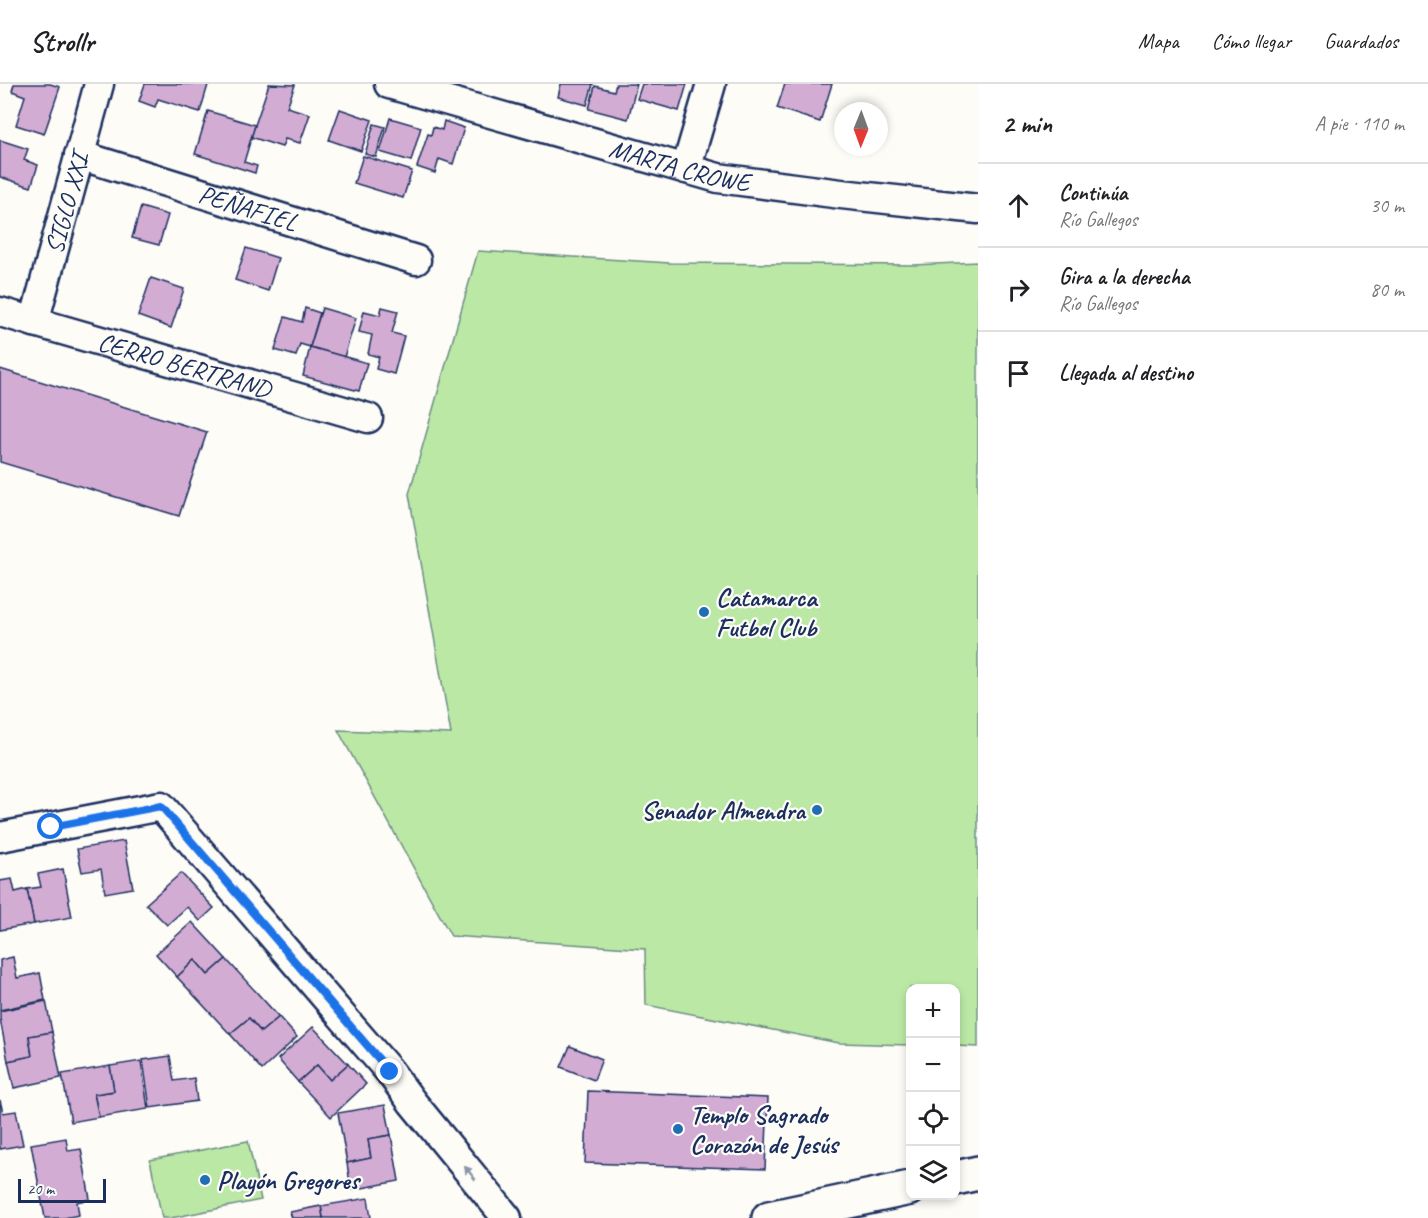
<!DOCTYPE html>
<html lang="es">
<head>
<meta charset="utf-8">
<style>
	:root { --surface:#fff; --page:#f2f2f2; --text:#202124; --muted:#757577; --line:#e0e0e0 }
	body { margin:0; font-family:Caveat,sans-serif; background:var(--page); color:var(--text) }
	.controls { position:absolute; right:18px; bottom:18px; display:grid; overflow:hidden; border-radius:12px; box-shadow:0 3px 9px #0003 }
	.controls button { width:54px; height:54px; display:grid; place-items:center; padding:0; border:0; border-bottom:2px solid var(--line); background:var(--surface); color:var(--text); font:30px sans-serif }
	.compass { position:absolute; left:834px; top:18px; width:54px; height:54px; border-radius:50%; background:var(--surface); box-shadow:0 3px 9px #0003; rotate:181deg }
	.scale { position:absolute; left:18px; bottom:15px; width:88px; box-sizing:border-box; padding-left:6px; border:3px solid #1b2f5e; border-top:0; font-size:16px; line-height:21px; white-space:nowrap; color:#1b2f5e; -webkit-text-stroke:4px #fdfcf7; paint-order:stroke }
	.stop { position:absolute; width:18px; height:18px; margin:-14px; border:4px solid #1a73e8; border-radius:50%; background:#fff }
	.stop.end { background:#1a73e8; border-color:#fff; box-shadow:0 2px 6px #0008 }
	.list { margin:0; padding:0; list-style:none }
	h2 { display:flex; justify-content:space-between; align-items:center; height:78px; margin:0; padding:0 24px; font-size:26px }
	h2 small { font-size:20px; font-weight:400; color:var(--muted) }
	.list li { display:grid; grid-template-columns:39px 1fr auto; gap:18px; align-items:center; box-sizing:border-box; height:84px; padding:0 24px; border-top:2px solid var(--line) }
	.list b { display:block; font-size:22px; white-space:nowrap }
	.list p { margin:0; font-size:20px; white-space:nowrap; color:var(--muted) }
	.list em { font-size:20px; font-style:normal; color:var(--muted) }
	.icon { flex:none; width:33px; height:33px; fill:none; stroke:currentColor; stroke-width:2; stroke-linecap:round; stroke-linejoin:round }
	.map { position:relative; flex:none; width:978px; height:1134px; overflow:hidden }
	header { display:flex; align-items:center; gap:36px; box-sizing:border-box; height:84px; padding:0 30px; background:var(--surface); border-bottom:2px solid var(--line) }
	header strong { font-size:28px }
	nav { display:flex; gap:33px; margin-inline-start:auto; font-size:21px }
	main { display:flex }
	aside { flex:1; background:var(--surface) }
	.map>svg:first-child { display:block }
	.green { fill:#bce8a6; stroke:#6c8c82; stroke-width:1.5 }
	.building { fill:#d3acd4; stroke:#1b2f5e; stroke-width:1.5 }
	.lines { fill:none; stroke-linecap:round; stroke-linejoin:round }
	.street-casing { stroke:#1b2f5e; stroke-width:33 }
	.secondary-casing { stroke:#1b2f5e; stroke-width:38 }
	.street { stroke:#fdfcf7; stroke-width:28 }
	.secondary { stroke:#fdfcf7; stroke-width:33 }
	.oneway { fill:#8c96aa }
	.route { stroke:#1a73e8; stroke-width:8 }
	.poi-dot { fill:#1f6fb2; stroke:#fdfcf7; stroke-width:2 }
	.labels { text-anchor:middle; stroke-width:4.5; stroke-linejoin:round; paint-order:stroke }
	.street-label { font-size:26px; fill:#1b2f5e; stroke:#fdfcf7 }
	.poi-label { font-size:26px; font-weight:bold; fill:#1b2f5e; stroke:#fdfcf7; text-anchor:start }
</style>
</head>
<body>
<header>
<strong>Strollr</strong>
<nav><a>Mapa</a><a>Cómo llegar</a><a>Guardados</a></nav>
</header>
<main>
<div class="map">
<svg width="978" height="1134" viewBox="0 0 978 1134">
	<rect width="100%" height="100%" fill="#fdfcf7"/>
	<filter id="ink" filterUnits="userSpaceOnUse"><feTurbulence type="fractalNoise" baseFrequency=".0167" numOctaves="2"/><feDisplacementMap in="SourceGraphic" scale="12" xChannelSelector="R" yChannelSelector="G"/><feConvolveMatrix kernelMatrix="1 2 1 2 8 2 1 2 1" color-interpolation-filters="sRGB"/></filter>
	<g filter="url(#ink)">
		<g class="green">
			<path d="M478 167 670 179 914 181 978 178V963L956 962V904H910V961L839 959 646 921 645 865 451 852 338 646 451 650 409 410Z"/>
			<path d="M248 1057 261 1116 171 1134H162L150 1076Z"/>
		</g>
		<g class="building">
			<path d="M14 0H50L60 3 44 50 16 41 25 12 12 7Z"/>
			<path d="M145 0H204L208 1 200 28 158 15 155 23 139 17Z"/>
			<path d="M269 0 295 1 287 23 310 30 300 59 285 55 282 63 251 53Z"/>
			<path d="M561 0H593L587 21 558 13Z"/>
			<path d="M616 0H637L628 35 589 25 595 2 614 7Z"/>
			<path d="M642 0H687L679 27 637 15Z"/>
			<path d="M785 0H832L820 38 777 24Z"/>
			<path d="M340 25 372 36 361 67 329 56Z"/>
			<path d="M208 27 255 41 244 78 257 82 255 89 195 70Z"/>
			<path d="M390 34 421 43 411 77 380 68Z"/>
			<path d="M444 37 464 44 453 80 439 75 435 89 417 83 428 50 431 51 433 43 442 46Z"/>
			<path d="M374 40 385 43 376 73 365 70Z"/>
			<path d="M0 56 28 65 24 76 38 81 31 103 0 93Z"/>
			<path d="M363 72 412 87 403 114 354 99Z"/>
			<path d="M141 123 168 131 159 161 132 154Z"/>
			<path d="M246 164 278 174 268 207 235 196Z"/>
			<path d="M151 194 184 205 171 244 138 232Z"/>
			<path d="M382 223 398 227 392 249 404 252 394 290 376 285 379 273 368 270 372 251 359 248 364 227 380 231Z"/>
			<path d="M305 224 320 229 310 263 300 260 296 272 275 266 285 233 302 238Z"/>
			<path d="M322 224 356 234 344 273 310 263Z"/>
			<path d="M310 263 367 279 359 307 303 292Z"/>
			<path d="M0 285 207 348 179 432 0 378Z"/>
			<path d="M124 757 133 804 105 809 101 785 82 788 77 765Z"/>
			<path d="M63 785 72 833 34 840 27 805 41 803 38 790Z"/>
			<path d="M181 789 214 824 200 837 187 823 167 841 146 820Z"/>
			<path d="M12 795 15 808 27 805 34 840 0 846V797Z"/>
			<path d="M192 838 226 875 208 891 195 876 177 893 156 870Z"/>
			<path d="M13 873 17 894 40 889 45 916 0 926V876Z"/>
			<path d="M226 875 279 933 261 948 249 934 230 950 177 893 195 876 208 891Z"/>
			<path d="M46 917 52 948 29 952 32 972 8 977 0 935V927Z"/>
			<path d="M279 933 297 953 262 986 230 950 249 934 261 948Z"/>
			<path d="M313 943 348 980 330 996 317 981 298 998 278 975Z"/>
			<path d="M52 948 61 994 14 1004 8 977 32 972 29 952Z"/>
			<path d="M570 962 602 975 594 996 561 983Z"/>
			<path d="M170 972 174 997 194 994 197 1017 150 1024 143 976Z"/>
			<path d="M141 977 148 1025 99 1033 94 1010 114 1007 110 982Z"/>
			<path d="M348 980 366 1000 331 1033 298 998 317 981 330 996Z"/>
			<path d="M110 982 114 1007 94 1010 99 1033 71 1038 62 990Z"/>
			<path d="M588 1007 768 1014 765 1085 585 1079Z"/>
			<path d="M0 1016 3 1029 16 1027 23 1061 0 1065Z"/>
			<path d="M385 1021 391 1051 368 1055 371 1074 347 1079 338 1029Z"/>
			<path d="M391 1051 399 1097 351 1106 347 1079 371 1074 368 1055Z"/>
			<path d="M66 1054 68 1067 81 1065 90 1115 77 1118 79 1131 64 1134H45L31 1060Z"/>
			<path d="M368 1114 371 1134H323L321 1122Z"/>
			<path d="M321 1122 323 1134H292L290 1128Z"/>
		</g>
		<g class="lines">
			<g class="street-casing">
				<g id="street">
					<path id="s1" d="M389 0 718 94 841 110 978 125"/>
					<path id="s2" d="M79 71 416 176"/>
					<path d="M686 85 711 0"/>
					<path id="s3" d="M0 228 368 334"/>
					<path id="s4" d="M34 238 99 0"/>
					<path d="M0 753 161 722 390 988 412 1018 507 1134"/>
				</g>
			</g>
			<g class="secondary-casing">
				<g id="secondary">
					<path d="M956 1094 978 1089"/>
					<path d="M769 1134 910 1104"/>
				</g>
			</g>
			<use href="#street" class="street"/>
			<use href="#secondary" class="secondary"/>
		</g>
		<defs><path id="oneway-solid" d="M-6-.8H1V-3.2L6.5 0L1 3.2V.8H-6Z" transform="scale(1.5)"/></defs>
		<use class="oneway" href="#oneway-solid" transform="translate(470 1089) rotate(-129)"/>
	</g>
	<g class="lines" filter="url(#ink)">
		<path class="route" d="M51 743 161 722 390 988"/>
	</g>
	<g class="poi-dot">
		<circle cx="704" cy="528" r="6"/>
		<circle cx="817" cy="726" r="6"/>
		<circle cx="678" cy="1045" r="6"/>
		<circle cx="205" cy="1096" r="6"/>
	</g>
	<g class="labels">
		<g class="street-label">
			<text dy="9" stroke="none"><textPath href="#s1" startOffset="302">MARTA CROWE</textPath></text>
			<text dy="9" stroke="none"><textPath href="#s4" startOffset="123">SIGLO XXI</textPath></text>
			<text dy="9" stroke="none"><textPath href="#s2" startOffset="177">PEÑAFIEL</textPath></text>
			<text dy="9" stroke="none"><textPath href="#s3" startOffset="192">CERRO BERTRAND</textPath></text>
		</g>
		<g class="poi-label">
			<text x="716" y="522">Catamarca<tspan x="716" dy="30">Futbol Club</tspan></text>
			<text x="805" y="735" text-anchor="end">Senador Almendra</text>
			<text x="690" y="1039">Templo Sagrado<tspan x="690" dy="30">Corazón de Jesús</tspan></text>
			<text x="217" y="1105">Playón Gregores</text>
		</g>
	</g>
</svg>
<div class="controls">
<button>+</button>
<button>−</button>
<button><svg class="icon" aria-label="locate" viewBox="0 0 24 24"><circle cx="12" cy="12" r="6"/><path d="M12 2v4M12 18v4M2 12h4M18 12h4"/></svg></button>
<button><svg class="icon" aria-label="layers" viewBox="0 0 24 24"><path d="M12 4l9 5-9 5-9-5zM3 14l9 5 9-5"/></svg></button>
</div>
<svg class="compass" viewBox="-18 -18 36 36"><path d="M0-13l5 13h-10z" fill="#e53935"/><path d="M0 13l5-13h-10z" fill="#757577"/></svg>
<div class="scale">20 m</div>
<div class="stop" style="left:51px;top:743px"></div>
<div class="stop end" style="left:390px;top:988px"></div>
</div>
<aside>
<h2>2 min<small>A pie · 110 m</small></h2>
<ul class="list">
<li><svg class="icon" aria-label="ahead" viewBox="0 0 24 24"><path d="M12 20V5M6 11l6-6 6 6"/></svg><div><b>Continúa</b><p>Río Gallegos</p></div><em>30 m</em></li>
<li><svg class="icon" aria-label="right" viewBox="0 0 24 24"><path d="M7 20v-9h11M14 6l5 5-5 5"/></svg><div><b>Gira a la derecha</b><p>Río Gallegos</p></div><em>80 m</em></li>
<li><svg class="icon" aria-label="arrive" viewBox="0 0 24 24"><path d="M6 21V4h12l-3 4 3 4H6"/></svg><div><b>Llegada al destino</b></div></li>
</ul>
</aside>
</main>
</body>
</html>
